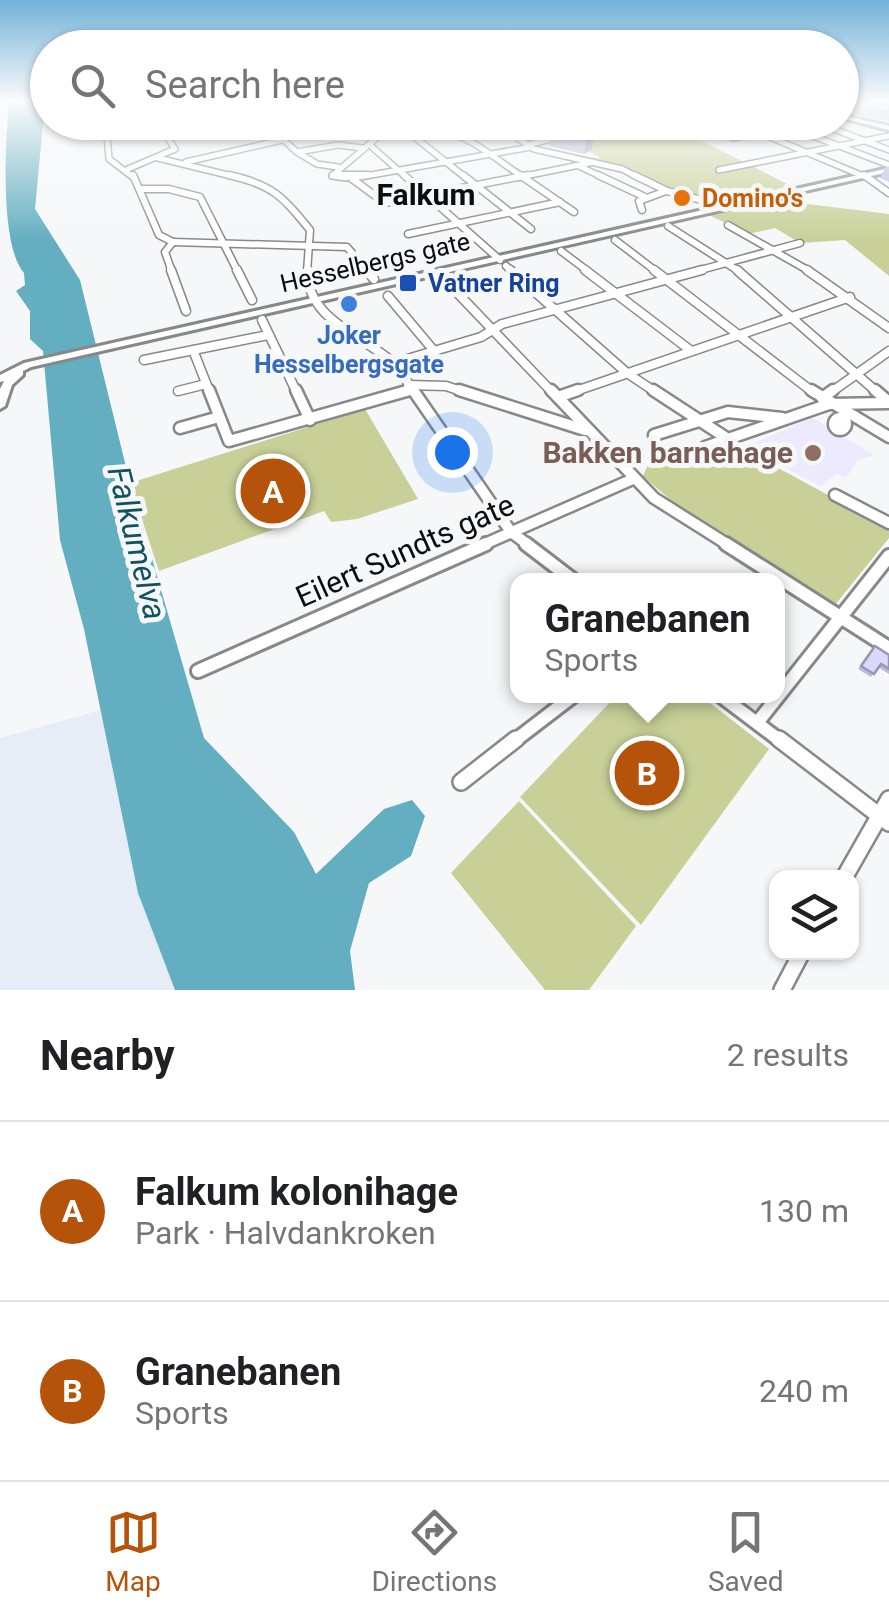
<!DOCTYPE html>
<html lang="en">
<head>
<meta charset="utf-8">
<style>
	:root { --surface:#fff; --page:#f6f6f6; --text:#202124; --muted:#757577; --line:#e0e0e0; --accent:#b45309 }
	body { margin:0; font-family:Roboto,sans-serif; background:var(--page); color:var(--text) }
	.controls { position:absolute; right:30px; bottom:30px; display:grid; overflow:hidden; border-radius:20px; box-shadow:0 2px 8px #0004 }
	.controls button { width:90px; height:90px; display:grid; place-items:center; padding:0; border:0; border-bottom:2px solid var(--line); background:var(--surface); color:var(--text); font:50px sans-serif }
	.you { position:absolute; left:452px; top:452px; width:35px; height:35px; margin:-25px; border:8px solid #fff; border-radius:50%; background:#1a73e8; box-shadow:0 0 0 15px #1a73e833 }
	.badge { display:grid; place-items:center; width:65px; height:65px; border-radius:50%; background:var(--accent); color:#fff; font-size:32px; font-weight:700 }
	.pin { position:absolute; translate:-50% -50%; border:5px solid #fff; box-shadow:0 2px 10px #0006 }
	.popup { position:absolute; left:510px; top:573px; width:275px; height:130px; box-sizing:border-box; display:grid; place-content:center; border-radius:20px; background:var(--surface); filter:drop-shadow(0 2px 8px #0005); font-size:32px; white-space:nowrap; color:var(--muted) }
	.popup b { font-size:38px; color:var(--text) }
	.popup::after { content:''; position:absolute; left:50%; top:100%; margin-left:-20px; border:20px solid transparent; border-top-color:var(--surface) }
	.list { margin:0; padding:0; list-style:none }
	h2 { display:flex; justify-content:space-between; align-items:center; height:130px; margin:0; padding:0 40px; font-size:42px }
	h2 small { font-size:32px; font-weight:400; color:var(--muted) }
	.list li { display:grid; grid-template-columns:65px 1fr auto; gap:30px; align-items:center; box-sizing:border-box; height:180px; padding:0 40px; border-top:2px solid var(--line) }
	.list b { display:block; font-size:38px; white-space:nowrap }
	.list p { margin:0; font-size:32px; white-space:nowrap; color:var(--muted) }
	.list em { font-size:32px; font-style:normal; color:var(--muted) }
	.icon { flex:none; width:55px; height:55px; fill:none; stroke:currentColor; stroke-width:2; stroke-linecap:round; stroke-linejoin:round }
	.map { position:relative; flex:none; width:889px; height:990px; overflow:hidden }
	.search { position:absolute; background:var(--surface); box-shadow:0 2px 8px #0004; left:30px; right:30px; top:30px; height:110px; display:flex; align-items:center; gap:25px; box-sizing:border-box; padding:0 35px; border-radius:55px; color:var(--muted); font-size:38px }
	.sheet { height:490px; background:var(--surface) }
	nav { display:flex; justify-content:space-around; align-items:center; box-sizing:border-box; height:140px; border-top:2px solid var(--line); background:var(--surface); font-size:28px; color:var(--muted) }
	nav a { display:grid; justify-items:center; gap:5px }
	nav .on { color:var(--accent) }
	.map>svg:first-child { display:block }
	.built { fill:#e7edf6 }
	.education { fill:#eceafc }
	.green { fill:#c8d098 }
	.water { fill:#63aec0 }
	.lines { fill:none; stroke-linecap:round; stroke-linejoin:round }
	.minor-far5-casing { stroke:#87888a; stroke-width:8 }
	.minor-far4-casing { stroke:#87888a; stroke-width:9 }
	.minor-far3-casing { stroke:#87888a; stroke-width:11 }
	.minor-far2-casing { stroke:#87888a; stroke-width:15 }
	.minor-far1-casing { stroke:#87888a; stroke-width:18 }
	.minor-casing { stroke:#87888a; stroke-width:20 }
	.major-casing { stroke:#87888a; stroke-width:6 }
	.minor-far5 { stroke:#fff; stroke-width:5 }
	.minor-far4 { stroke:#fff; stroke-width:6 }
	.minor-far3 { stroke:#fff; stroke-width:8 }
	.minor-far2 { stroke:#fff; stroke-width:10 }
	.minor-far1 { stroke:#fff; stroke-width:12 }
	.minor { stroke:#fff; stroke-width:15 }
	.major { fill:#fff; fill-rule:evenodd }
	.wall { fill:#babbd8 }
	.shaded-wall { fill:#9798b0 }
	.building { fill:#d8d9fb; stroke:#9798b0; stroke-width:2.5 }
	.food-dot { fill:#e8710a; stroke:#f5f7f9; stroke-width:4 }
	.transit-dot { fill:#1a4fb4; stroke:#f5f7f9; stroke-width:4 }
	.shop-dot { fill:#3f7fe0; stroke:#f5f7f9; stroke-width:4 }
	.education-dot { fill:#8d6e63; stroke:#f5f7f9; stroke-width:4 }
	.labels { text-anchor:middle; stroke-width:10; stroke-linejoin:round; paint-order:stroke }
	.far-food-label { font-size:25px; font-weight:bold; fill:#c56008; stroke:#f5f7f9; text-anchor:start }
	.far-street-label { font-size:25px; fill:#0b0c0c; stroke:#f5f7f9 }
	.far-transit-label { font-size:25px; font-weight:bold; fill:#164399; stroke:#f5f7f9; text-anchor:start }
	.far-shop-label { font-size:25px; font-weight:bold; fill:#366cbe; stroke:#f5f7f9 }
	.far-quarter-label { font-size:30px; font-weight:bold; fill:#0b0c0c; stroke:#f5f7f9 }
	.education-label { font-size:30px; font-weight:bold; fill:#785e54; stroke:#f5f7f9; text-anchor:end }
	.street-label { font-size:30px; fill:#0b0c0c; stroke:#f5f7f9 }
	.water-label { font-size:32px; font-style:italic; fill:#11525f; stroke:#f5f7f9 }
</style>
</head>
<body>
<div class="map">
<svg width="889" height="990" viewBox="0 0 889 990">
	<rect width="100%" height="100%" fill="#f5f7f9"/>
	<path class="built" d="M101 710 138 893 175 990H0V738Z"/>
	<path class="education" d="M813 418 874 455 858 460 846 478 837 474 820 486 744 447Z"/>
	<g class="green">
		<path d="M623 123H684L678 129 795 188 779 192 792 199 791 202 889 214V276L845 240 800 243 775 228 748 234 709 215 742 207 667 189 628 169 595 161 600 157 560 137Z"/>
		<path d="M365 409 418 499 357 519 331 522 324 511 159 571 130 483Z"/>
		<path d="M732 443 889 528V538L835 605 683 511 643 476 648 465 696 449 703 455Z"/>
		<path d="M616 696H701L769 749 641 925 520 797Z"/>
		<path d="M519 801 636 926 589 990H545L451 873Z"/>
	</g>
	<path class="water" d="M9 102H45L35 209 80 280 130 483 204 738 294 832 316 874 384 809 412 800 425 816 411 856 369 883 350 951 355 990H175L138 893 84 629 60 540 43 351 30 339V311L16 291 25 285 24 273C0 245 5 148 9 102Z"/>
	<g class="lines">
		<g class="minor-far5-casing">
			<g id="minor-far5">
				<path d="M106 122 109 159 134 178"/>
				<path d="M264 122 297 152 338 145 363 148"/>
				<path d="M338 122 380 135"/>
				<path d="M494 122 534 149 622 169 639 178"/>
				<path d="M731 122 708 127 733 138 815 123"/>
				<path d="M734 122 868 178"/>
				<path d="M815 122 889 150"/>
				<path d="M226 127 255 122"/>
				<path d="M792 128 889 165"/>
				<path d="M407 131 466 178"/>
				<path d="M380 135C461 125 459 133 524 178"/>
				<path d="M531 144 619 122"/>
				<path d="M372 147 407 178"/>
				<path d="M297 152 317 164 338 167"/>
				<path d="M158 158 240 178"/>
				<path d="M186 162 282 140"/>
				<path d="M579 166 604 178"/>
				<path d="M128 169 175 149 164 132 145 122"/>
				<path d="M719 170 889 136"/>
				<path d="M346 178 332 176 380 135"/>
				<path d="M354 178 531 147"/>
				<path d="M515 178 594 162"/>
			</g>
		</g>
		<g class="minor-far4-casing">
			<g id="minor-far4">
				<path d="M133 175 159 235 173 242 165 252 172 272"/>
				<path d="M229 175C273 185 282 196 310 230L307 272"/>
				<path d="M333 175H368"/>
				<path d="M404 175 500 260"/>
				<path d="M463 175 531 229"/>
				<path d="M520 175 574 212"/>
				<path d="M598 175 645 197"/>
				<path d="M634 175 667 191 728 207"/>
				<path d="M864 175 889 193"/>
				<path d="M351 178 385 203 528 175"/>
				<path d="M140 189H169L200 197 238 272"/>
				<path d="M642 210 639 201 666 191"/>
				<path d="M728 225 811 272"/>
				<path d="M668 226 740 272"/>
				<path d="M408 234 560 202"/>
				<path d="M615 240 657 272"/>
				<path d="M173 242 347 247 368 272"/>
				<path d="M561 251 589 272"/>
				<path d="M506 266 513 272"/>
				<path d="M693 272 800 243"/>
			</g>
		</g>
		<g class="minor-far3-casing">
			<g id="minor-far3">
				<path d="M171 270 186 311"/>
				<path d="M237 270 252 300"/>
				<path d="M308 270C305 317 360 335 390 360 400 369 407 382 415 393"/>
				<path d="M366 270 374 279"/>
				<path d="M510 270 627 373 657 393"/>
				<path d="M585 270 690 350"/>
				<path d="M654 270 814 393"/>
				<path d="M737 270 878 393"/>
				<path d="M807 270 889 328"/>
				<path d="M445 280 553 393"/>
				<path d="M388 296 435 352"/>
				<path d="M262 320 297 393"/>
				<path d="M193 350 210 393"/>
				<path d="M144 360 268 335"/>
				<path d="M394 363 481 337 502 324 702 270"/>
				<path d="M408 385 446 386 467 393"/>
				<path d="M178 391 206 384"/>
				<path d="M401 393 411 390"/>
				<path d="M570 393 850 297"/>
				<path d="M830 393 889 351"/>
			</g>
		</g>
		<g class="minor-far2-casing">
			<g id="minor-far2">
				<path d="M209 390 229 441 410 390"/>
				<path d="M296 390 310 420"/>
				<path d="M413 390 511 532 530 546"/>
				<path d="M459 390 585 430"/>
				<path d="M551 390 654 498 730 546"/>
				<path d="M653 390 731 441"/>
				<path d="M811 390 889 437"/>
				<path d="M875 390 889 402"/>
				<path d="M558 397 578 390"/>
				<path d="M822 398 833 390"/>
				<circle cx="840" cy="424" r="6"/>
				<path d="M180 428 219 417"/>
				<path d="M654 435 728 412 782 418"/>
				<path d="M705 447 829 404 889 403"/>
				<path d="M835 495 889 523"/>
				<path d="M480 546 633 479"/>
			</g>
		</g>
		<g class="minor-far1-casing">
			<g id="minor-far1">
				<path d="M526 544 573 580"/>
				<path d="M726 544 889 648"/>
				<path d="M198 671 486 544"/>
				<path d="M721 696 782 742"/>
				<path d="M757 723 889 556"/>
				<path d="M513 742 573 696"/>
			</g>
		</g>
		<g class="minor-casing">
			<g id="minor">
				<path d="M779 739 889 823"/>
				<path d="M461 782 516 739"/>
				<path d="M844 878 889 799"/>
				<path d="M782 990 802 952"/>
			</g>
		</g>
		<g class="major-casing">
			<g id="major">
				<path d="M842 115 889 126V130L842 118Z"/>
				<path d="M889 168V172L31 367 23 371V375L12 385 5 406 0 409V389L4 381 0 382V375L24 363Z"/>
			</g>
		</g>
		<use href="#minor-far5" class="minor-far5"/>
		<use href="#minor-far4" class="minor-far4"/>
		<use href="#minor-far3" class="minor-far3"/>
		<use href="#minor-far2" class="minor-far2"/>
		<use href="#minor-far1" class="minor-far1"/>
		<use href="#minor" class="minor"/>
		<use href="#major" class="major"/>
	</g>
	<g class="wall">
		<path d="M842 102 889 105V122L887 120 842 113Z"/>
		<path d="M550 132 594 134 592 149 584 154 549 146Z"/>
		<path d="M889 166V182L880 178 885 168Z"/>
		<path d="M875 646 889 655V674L878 667 871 677 858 669Z"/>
	</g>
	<path class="shaded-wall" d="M594 134 592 149 584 154 587 139Z"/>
	<g class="building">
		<path d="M842 102H876L889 105V112L842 105Z"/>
		<path d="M577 125 594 134 587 139 550 132Z"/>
		<path d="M875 646 889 655V669L881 664 874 674 861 666Z"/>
	</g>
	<linearGradient id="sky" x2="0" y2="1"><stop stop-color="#73b2d8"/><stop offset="0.42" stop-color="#fafbfc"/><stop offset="1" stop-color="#fafbfc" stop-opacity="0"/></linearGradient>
	<rect width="889" height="241" fill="url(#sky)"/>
	<circle class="food-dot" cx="682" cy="198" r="10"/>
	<rect class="transit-dot" x="398" y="273" width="20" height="20" rx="5"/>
	<circle class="shop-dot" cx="349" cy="304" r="10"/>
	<circle class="education-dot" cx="813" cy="453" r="10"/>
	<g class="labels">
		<g class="far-food-label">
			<text x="702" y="207">Domino's</text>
		</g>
		<g class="far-street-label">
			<text transform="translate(375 262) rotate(-13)" y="9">Hesselbergs gate</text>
		</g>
		<g class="far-transit-label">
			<text x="428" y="292">Vatner Ring</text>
		</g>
		<g class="far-shop-label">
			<text x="349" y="344">Joker<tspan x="349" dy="29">Hesselbergsgate</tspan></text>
		</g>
		<g class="far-quarter-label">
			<text x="426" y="205">Falkum</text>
		</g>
		<g class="education-label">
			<text x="793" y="463">Bakken barnehage</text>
		</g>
		<g class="street-label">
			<text transform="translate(405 551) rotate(-24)" y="10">Eilert Sundts gate</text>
		</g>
		<g class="water-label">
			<text transform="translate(137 543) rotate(76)" y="11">Falkumelva</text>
		</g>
	</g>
</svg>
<div class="controls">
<button><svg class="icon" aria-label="layers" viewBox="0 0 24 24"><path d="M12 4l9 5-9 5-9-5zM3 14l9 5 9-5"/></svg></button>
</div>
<div class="you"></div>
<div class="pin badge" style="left:273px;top:491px">A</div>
<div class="pin badge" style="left:647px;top:773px">B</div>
<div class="popup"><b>Granebanen</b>Sports</div>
<div class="search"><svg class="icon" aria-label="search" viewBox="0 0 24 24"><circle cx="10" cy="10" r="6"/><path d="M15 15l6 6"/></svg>Search here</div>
</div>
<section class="sheet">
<h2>Nearby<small>2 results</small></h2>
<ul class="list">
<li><span class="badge">A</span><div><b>Falkum kolonihage</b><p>Park · Halvdankroken</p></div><em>130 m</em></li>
<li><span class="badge">B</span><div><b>Granebanen</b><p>Sports</p></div><em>240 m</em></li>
</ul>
</section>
<nav>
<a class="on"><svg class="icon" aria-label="map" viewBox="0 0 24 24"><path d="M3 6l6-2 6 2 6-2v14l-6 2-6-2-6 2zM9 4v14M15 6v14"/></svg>Map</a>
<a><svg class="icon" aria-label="directions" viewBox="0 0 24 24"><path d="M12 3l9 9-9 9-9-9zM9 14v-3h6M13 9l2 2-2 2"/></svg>Directions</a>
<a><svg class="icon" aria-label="saved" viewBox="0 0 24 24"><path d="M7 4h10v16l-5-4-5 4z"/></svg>Saved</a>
</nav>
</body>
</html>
